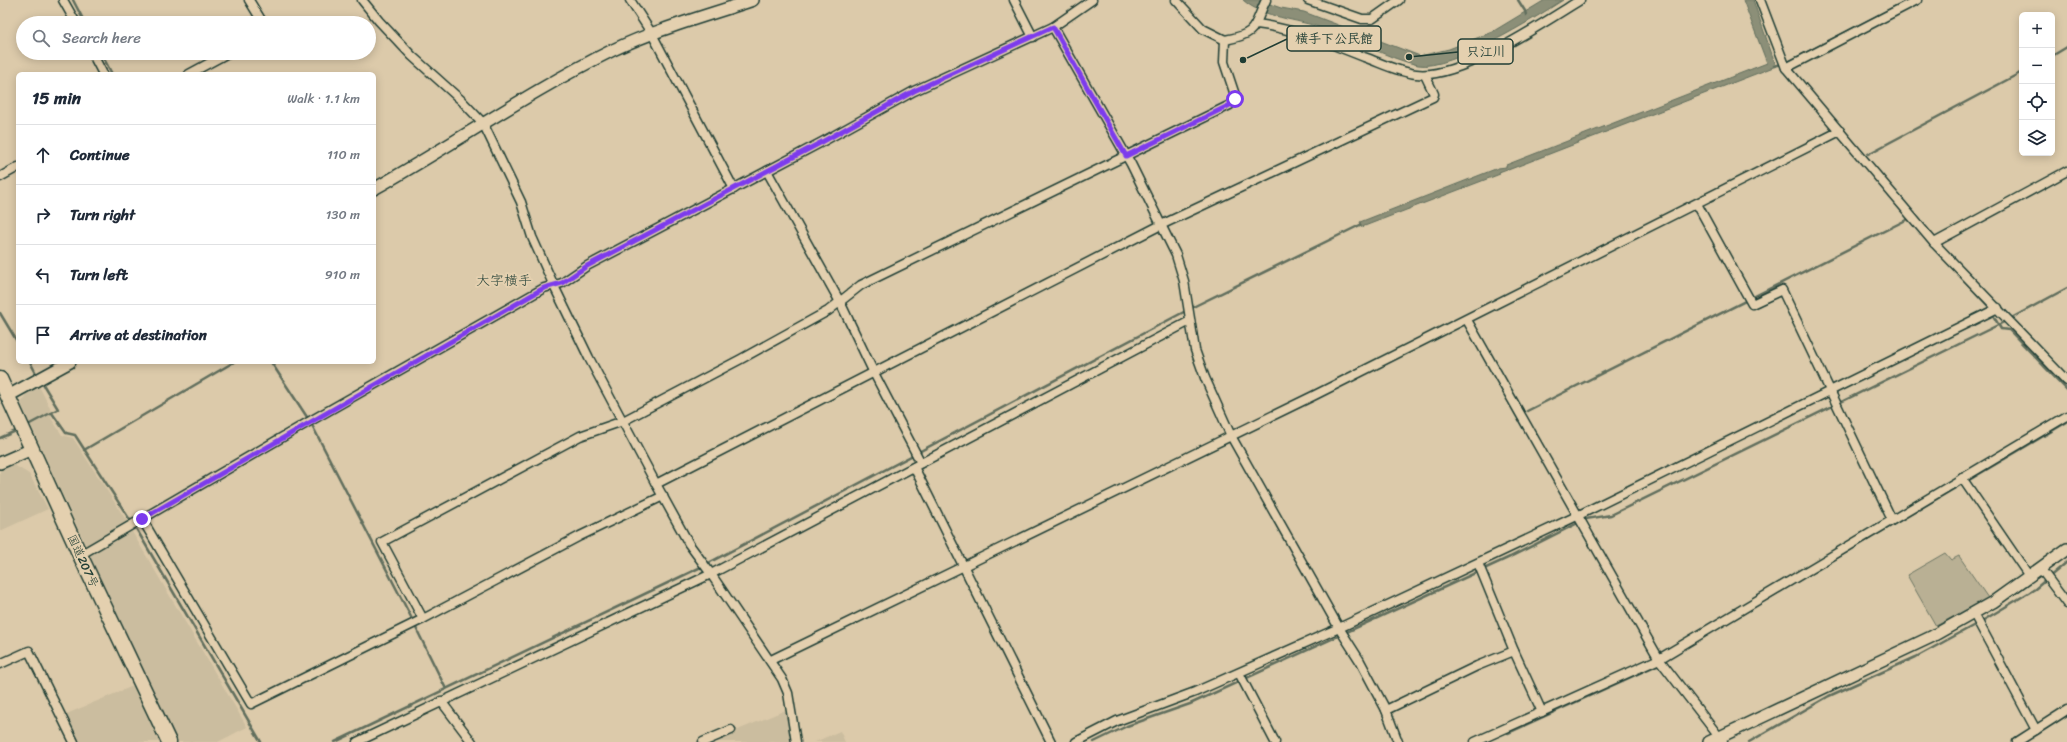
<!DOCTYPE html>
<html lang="en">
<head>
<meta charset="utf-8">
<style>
	:root { --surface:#fff; --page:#f6f6f7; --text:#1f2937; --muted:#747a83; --line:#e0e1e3 }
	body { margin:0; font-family:Sriracha,"Klee One",sans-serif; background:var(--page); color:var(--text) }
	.controls { position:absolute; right:12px; top:12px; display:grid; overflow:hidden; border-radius:6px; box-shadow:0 2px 10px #0003 }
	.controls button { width:36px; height:36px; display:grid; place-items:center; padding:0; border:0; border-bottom:1px solid var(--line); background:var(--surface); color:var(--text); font:20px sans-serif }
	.stop { position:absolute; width:12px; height:12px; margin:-9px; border:3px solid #7c3aed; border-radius:50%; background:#fff }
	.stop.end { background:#7c3aed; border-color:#fff; box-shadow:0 1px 4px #0008 }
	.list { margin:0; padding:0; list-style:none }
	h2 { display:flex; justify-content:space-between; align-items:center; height:52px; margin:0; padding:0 16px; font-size:17px }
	h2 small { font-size:13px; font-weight:400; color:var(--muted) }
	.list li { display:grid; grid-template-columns:26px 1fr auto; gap:12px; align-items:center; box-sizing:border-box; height:60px; padding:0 16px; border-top:1px solid var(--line) }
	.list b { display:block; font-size:15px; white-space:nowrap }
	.list em { font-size:13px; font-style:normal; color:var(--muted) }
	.icon { flex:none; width:22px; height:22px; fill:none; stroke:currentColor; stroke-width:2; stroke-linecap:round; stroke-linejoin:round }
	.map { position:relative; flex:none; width:2067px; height:742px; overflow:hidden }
	.search { position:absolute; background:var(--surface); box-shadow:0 2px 10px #0003; left:16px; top:16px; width:360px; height:44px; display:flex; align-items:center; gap:10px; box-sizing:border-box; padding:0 14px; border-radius:22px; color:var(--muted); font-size:15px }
	.panel { position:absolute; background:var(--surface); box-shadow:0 2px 10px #0003; left:16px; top:72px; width:360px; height:292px; border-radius:6px }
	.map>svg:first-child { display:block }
	.built { fill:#cbbd9f }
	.green { fill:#b9b094; stroke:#6c7664 }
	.water { fill:#8c8f78; stroke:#606e5d }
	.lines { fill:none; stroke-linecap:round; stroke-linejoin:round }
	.stream { stroke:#606e5d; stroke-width:2.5 }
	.street-casing { stroke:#1f3d34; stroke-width:11 }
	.secondary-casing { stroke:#1f3d34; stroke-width:14 }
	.highway-casing { stroke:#1f3d34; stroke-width:17 }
	.street { stroke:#e4d0af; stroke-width:8 }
	.secondary { stroke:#e4d0af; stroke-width:11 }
	.highway { stroke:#e4d0af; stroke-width:14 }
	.route { stroke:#7c3aed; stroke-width:5 }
	.labels { text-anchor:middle; stroke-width:4; stroke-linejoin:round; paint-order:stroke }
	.street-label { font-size:12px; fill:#1f3d34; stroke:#e4d0af }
	.quarter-label { font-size:14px; fill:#1f3d34; stroke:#e4d0af }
	.leader { fill:none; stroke:#1f3d34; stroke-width:1.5 }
	.callout-dot { fill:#1f3d34; stroke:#e4d0af; stroke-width:1.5 }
	.callout { fill:#e4d0af; stroke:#1f3d34; stroke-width:1.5 }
	.callout-label { font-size:13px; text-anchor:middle; font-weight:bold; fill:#1f3d34 }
</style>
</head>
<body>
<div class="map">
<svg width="2067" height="742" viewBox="0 0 2067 742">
	<rect width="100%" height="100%" fill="#dccaaa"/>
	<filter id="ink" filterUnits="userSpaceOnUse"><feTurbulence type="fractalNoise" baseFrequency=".025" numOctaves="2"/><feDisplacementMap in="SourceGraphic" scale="8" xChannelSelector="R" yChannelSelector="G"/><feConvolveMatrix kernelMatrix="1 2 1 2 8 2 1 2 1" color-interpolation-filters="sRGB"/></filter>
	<g filter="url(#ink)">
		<g class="built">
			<path d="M39 386 50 408 51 418 62 435 73 438 128 523 86 546 21 404 26 394Z"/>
			<path d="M14 465 29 474 48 509 0 531V470Z"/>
			<path d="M131 530 247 727 218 742H175L88 554Z"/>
			<path d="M133 686 159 742H76L64 715Z"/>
			<path d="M788 709 794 742H709Z"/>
			<path d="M840 731 845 742H815Z"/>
		</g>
		<path class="green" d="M1945 553 1951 560 1959 556 1988 598 1936 626 1907 575Z"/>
		<g class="water">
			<path d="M1243 0H1258L1281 8 1304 12 1420 56 1449 49 1492 32 1545 0H1563C1535 18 1451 71 1418 65 1385 58 1355 38 1322 28 1297 19 1263 18 1243 0Z"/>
			<path d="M1743 0H1753L1776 66 1508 170 1507 169 1499 172 1500 174 1362 227 1360 222 1498 168 1506 167V165L1767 63Z"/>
		</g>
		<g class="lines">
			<g class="stream">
				<path d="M73 0 85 23"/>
				<path d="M1518 0 1525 11 1526 15"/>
				<path d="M101 53 112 74"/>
				<path d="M2052 56 2067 47"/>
				<path d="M1774 66 1786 63 1908 0"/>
				<path d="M1868 154 2022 72"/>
				<path d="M1962 278 1989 307"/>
				<path d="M0 313 18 343"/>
				<path d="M1994 317 2001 329 2009 330 2067 390"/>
				<path d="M30 362 38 377"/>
				<path d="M271 362 307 417"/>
				<path d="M1527 411 1908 219 1910 221"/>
				<path d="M52 413 66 433 75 435 130 520"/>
				<path d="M26 426 58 409 41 381"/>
				<path d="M313 427 412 619"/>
				<path d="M0 438 18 430"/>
				<path d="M84 450 234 362"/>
				<path d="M1969 480 2067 422"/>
				<path d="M137 530 261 742"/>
				<path d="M416 628 446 689"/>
				<path d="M1718 628 1962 484"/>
				<path d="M1508 733 1657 665"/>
				<path d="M335 742 699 568 1197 305 1360 225"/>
				<path d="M1094 742 1127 726 1190 704 1510 557 1586 519 1611 515 2004 322 2067 288"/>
				<path d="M1749 742 1829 696 1916 657 1982 621 2035 589 2067 562"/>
			</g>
			<g class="street-casing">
				<g id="street">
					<path d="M63 0 76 23"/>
					<path d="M249 0 263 23"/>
					<path d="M362 0 379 21 412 56 461 100 483 123 521 202 532 237 554 286 589 358 656 484 689 544 711 574 782 679 788 693 796 742"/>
					<path d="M630 0 652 34 734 189"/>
					<path d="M1014 0 1033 37"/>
					<path d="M1176 0 1203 29 1225 40C1258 34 1253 27 1266 0"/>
					<path d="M1308 0 1362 19H1372L1399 0"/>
					<path d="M1760 0 1786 68 1934 243 2067 381"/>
					<path d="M1257 24C1294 29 1329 43 1364 57 1381 63 1398 72 1416 74 1459 80 1543 23 1580 0"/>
					<path d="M1053 27 1131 164 1176 255 1184 281 1195 350 1205 378 1231 436 1339 628 1360 661 1386 710 1398 742"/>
					<path d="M92 53 103 74"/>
					<path d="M1786 68 1917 0"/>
					<path d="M189 74 228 53"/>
					<path d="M767 171 840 302 874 373 921 463"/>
					<path d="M0 177 18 167"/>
					<path d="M1697 204 1752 304 1782 290 1892 520"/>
					<path d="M1934 243 2067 171"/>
					<path d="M1467 320 1659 659 1723 742"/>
					<path d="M914 467 1051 742"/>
					<path d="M1962 478 2029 576"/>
					<path d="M656 484 1161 225 1433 97 1434 94 1425 75"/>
					<path d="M142 519 251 704 423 619 580 536 663 496"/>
					<path d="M80 555 305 424 544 288 562 283 587 266 822 142 914 91 1053 27 1092 0"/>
					<path d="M1478 563 1514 651"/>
					<path d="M2040 568 2067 604"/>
					<path d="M1974 614 2036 730"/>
					<path d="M423 619 382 542 580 436 623 421 741 359 828 311 861 285 1230 105 1235 99V95L1224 62 1225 40"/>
					<path d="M771 660 1313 396 1840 131"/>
					<path d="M0 664 29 651 74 742"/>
					<path d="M1239 673 1275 742"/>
					<path d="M441 701 472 742"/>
					<path d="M1386 710 1477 666 1514 651 1542 712"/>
					<path d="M357 742 711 574 1190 321"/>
					<path d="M703 742 731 730"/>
					<path d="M1076 742 1117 721 1195 692 1339 628 1579 515 1998 308"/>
					<path d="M1475 742 1659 659 2067 416"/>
					<path d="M2017 742 2067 710"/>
				</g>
			</g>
			<g class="secondary-casing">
				<g id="secondary">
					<path d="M374 189C454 144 530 91 613 50 657 29 706 16 753 0"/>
					<path d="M8 396 70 362"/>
					<path d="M0 463 32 449"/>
					<path d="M1709 742 1931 637 1993 602 2067 549"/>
				</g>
			</g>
			<g class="highway-casing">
				<path id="highway" d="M0 379 80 555 169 742"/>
			</g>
			<use href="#street" class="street"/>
			<use href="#secondary" class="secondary"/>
			<use href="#highway" class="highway"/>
		</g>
	</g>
	<g class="lines" filter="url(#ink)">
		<path class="route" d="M142 519 544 288 562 283 587 266 822 142 914 91 1053 27 1126 156 1230 105 1235 99"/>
	</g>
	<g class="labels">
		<g class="street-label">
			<text transform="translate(83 561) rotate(65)" y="4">国道207号</text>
		</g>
		<g class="quarter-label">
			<text x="504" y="285">大字横手</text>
		</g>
	</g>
	<path class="leader" d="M1243 60L1287 39M1409 57L1458 52"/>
	<g class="callout-dot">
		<circle cx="1243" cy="60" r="4"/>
		<circle cx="1409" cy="57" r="4"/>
	</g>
	<g class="callout">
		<rect x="1287" y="26" width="94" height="25" rx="4"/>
		<rect x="1458" y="39" width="55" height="25" rx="4"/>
	</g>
	<g class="callout-label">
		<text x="1334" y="43">横手下公民館</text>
		<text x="1486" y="56">只江川</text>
	</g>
</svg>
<div class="controls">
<button>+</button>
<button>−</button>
<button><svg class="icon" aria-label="locate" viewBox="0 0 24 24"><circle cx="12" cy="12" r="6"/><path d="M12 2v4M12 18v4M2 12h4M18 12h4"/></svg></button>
<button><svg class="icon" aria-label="layers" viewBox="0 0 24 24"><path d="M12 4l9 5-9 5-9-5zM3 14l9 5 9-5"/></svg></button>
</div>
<div class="stop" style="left:1235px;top:99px"></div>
<div class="stop end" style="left:142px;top:519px"></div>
<div class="search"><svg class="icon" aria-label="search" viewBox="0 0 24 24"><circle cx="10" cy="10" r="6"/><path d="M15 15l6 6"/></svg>Search here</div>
<section class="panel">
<h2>15 min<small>Walk · 1.1 km</small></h2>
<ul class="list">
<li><svg class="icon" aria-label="ahead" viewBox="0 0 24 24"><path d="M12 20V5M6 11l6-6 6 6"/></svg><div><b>Continue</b></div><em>110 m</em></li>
<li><svg class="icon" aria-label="right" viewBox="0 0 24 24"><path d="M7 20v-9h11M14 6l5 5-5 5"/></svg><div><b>Turn right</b></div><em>130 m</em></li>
<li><svg class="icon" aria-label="left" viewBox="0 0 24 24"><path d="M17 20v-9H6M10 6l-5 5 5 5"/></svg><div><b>Turn left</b></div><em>910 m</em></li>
<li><svg class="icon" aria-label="arrive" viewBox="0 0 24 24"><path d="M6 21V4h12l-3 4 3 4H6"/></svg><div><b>Arrive at destination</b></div></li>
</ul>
</section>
</div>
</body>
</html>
